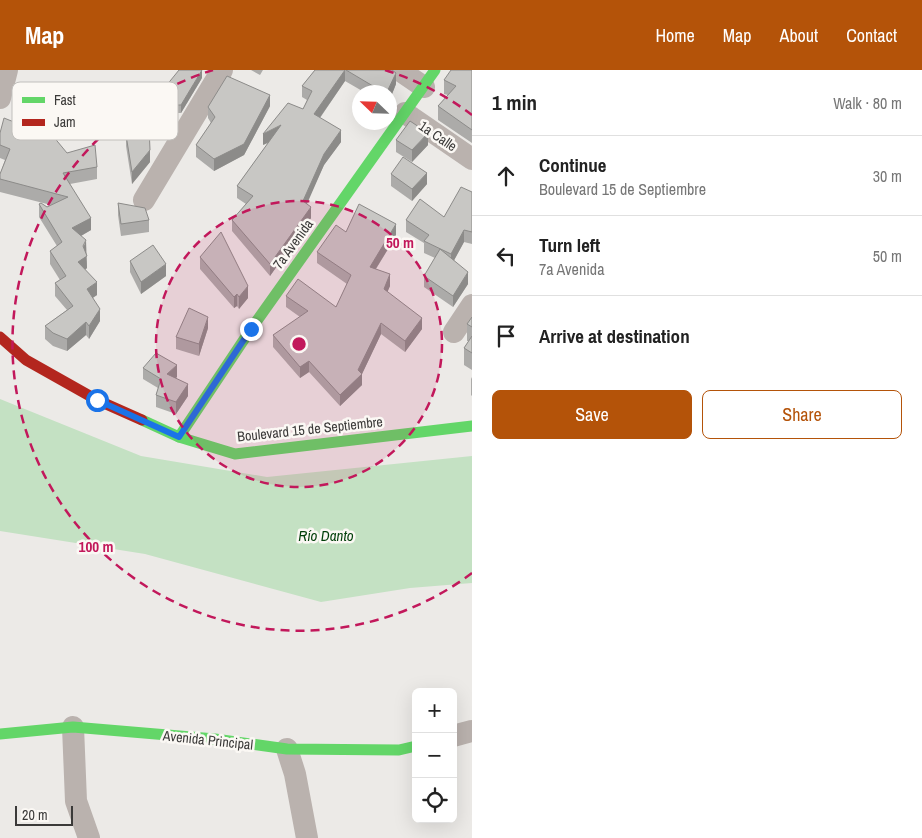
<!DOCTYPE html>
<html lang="en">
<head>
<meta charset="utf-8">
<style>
	:root { --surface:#fff; --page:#f6f6f6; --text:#222; --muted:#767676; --line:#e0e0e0; --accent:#b45309 }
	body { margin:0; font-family:"Archivo Narrow",sans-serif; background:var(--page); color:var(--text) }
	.controls { position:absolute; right:15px; bottom:15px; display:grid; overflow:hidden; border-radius:8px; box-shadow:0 5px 20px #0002 }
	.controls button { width:45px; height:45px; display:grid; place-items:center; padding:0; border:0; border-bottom:1px solid var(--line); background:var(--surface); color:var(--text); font:25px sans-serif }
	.compass { position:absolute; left:352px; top:15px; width:45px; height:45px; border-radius:50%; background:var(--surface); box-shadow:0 5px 20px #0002; rotate:293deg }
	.scale { position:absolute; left:15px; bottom:12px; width:58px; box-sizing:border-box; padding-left:5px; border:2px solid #3b3a39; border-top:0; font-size:14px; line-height:18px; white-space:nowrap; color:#3b3a39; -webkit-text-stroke:4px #fbf8f4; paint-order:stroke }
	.stop { position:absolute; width:15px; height:15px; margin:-11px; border:4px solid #1a73e8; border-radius:50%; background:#fff }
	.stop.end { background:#1a73e8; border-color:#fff; box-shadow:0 1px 5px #0008 }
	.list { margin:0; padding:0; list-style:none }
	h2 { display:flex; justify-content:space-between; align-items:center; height:65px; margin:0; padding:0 20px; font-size:21px }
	h2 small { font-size:16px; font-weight:400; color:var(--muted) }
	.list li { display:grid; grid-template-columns:32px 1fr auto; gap:15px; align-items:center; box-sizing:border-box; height:80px; padding:0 20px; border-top:1px solid var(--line) }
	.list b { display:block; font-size:19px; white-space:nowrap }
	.list p { margin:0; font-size:16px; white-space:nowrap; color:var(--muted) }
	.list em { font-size:16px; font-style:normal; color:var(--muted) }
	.actions { display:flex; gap:10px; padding:15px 20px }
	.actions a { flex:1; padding:11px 0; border:1px solid var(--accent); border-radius:8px; text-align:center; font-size:18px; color:var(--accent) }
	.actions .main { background:var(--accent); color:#fff }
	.icon { flex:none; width:28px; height:28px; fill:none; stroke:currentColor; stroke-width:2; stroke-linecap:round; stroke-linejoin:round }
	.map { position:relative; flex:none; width:472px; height:768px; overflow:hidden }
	header { display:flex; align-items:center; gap:30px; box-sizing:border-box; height:70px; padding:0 25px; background:var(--accent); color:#fff }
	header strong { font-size:24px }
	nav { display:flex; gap:28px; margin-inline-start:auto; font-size:18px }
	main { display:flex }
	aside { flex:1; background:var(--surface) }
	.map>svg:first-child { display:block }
	.water { fill:#c4e1c3 }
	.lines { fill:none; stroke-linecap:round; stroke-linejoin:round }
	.street { stroke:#bab2ae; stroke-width:22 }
	.fast { stroke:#63d668; stroke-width:11 }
	.jam { stroke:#b3261e; stroke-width:11 }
	.wall { fill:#acaba9 }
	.shaded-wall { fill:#8c8b89 }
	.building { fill:#c8c7c4; stroke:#8c8b89 }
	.route { stroke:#1a73e8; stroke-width:6 }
	.ring { fill:none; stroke:#c2185b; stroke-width:2.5; stroke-dasharray:9 6 }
	.labels { text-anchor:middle; stroke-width:5; stroke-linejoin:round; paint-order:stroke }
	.street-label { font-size:14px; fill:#3b3a39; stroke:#fbf8f4 }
	.water-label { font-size:15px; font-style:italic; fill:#003f09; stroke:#fbf8f4 }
	.key { fill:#fbf8f4; stroke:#c1bfbc; stroke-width:1 }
	.key-label { font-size:14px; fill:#3b3a39 }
	.centre { fill:#c2185b; stroke:#fbf8f4; stroke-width:2.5 }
	.ring-label { font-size:15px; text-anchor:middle; font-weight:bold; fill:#c2185b; stroke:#fbf8f4; stroke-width:5; stroke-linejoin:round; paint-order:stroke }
</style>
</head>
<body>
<header>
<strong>Map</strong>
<nav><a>Home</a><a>Map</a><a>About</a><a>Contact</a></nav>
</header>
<main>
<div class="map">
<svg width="472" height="768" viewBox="0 0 472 768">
	<rect width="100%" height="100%" fill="#eceae7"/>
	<path class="water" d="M0 329 141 386 267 407 472 386V513L410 518 321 532 145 484 0 461Z"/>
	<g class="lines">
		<g class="street">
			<path d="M399 0 424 17"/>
			<path d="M0 28 7 0"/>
			<path d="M405 43 472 89"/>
			<path d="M144 130 222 0"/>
			<path d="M454 262 472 235"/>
			<path d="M73 657 76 731 89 768"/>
			<path d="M453 666 472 661"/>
			<path d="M287 679 295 704 307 768"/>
		</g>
		<g class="fast">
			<path d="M142 350 179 367 235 384 472 356"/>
			<path d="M179 367 251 259 435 0"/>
			<path d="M0 664 73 657 215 669 287 679 399 680 416 676"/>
		</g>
		<path class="jam" d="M0 267 26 290 97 330 142 350"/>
	</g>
	<g class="wall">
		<path d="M251 0H263L260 5Z"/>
		<path d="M315 0H392L396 14 390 29V22H364L345 11 320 48 341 72 324 95 306 134 311 148 270 206 232 161V150L246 134 237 128V116L268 73 263 75 303 39 307 30 302 27V16Z"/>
		<path d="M472 0V73L438 50V36L448 25 444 24V10Z"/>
		<path d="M202 8 181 43H177L168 60 151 52V44Z"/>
		<path d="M270 36 244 85 214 101 196 87V75L211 53 208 48V37Z"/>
		<path d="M0 63 67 83 97 97V109L70 114 91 160 81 166 86 183 87 198 85 200 97 225 93 228 100 251 89 269 86 265 67 281 53 276 45 269V256L67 240 55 226V213L60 210 50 194V181L57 176 39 147V134L47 137 51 135 0 122V104L5 90 0 88Z"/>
		<path d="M126 65 150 92 132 114 126 76Z"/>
		<path d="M396 70 428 75 412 92 396 82Z"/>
		<path d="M391 104 427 114 412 131 391 116Z"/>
		<path d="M472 122V174L464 172 454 190 468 214 453 237 424 217V206L435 188 424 183V173L406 162V150L444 147Z"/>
		<path d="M118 133 149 150V162L121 166 118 145Z"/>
		<path d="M346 162 396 166 376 199 390 216 387 222 422 259 405 282 381 264 362 304V315L340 336 309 302 300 308 273 277V265L300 247 286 237V226L336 237 347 214 317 193V182Z"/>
		<path d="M200 187 248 228 239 239 237 236 234 238 200 199Z"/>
		<path d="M130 191 166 206 141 224 130 202Z"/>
		<path d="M472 247V300L464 295V278L469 271H467V254Z"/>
		<path d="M208 258 199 286 176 279V267Z"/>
		<path d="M143 298 177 307 176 308 188 326 176 344 156 337V325L158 318 143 309Z"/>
		<path d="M472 307V326L471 325V309Z"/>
	</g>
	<g class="shaded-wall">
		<path d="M202 0V8L181 43V35Z"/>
		<path d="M345 0V11L314 56V44Z"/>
		<path d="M396 3V14L390 29V22H387Z"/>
		<path d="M270 25V36L244 85 214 101V89Z"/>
		<path d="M177 35V43L168 60V52Z"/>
		<path d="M281 55V66L263 75V64Z"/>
		<path d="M341 60V72L324 95 303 143V131L324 84Z"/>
		<path d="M428 63V75L412 92V80Z"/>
		<path d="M150 80V92L132 114V102Z"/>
		<path d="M427 103V114L412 131V119Z"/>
		<path d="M311 137V148L270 206V194Z"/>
		<path d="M91 148V160L72 171V158Z"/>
		<path d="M396 154V166L370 208V197Z"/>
		<path d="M464 160V172L451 196V184Z"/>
		<path d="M86 170 87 198 78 205V192Z"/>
		<path d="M166 194V206L141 224V212Z"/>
		<path d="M468 202V214L453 237V226Z"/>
		<path d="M390 204V216L384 230V219Z"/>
		<path d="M97 212V225L87 231V219Z"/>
		<path d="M248 216V228L239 239V227Z"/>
		<path d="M237 224V236L234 238V227Z"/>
		<path d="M100 239V251L89 269V256Z"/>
		<path d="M208 247V258L199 286V274Z"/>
		<path d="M422 248V259L405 282V271Z"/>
		<path d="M86 252V265L67 281V269Z"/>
		<path d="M381 253V264L362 304V315L340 336V325L358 300Z"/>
		<path d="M309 291V302L300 308V297Z"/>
		<path d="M177 295V307L167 316V304Z"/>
		<path d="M188 314V326L176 344V332Z"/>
	</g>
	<g class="building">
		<path d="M179 0H202L181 35H177L168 52 151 44 166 16Z"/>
		<path d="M315 0H345L314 44 341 60 324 84 303 131 311 137 270 194 232 150 253 126 237 116 281 55 263 64 288 33 303 39 312 21 302 16Z"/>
		<path d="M346 0H392L396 3 387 22H383Z"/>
		<path d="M451 0H472V60L438 36 456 16 444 10Z"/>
		<path d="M227 6 270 25 244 74 214 89 196 75 215 47 208 37Z"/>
		<path d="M134 44 149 57 150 80 132 102 126 65Z"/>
		<path d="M4 48 34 60H48L67 83 95 75 97 97 63 103 91 148 72 158 86 170 83 176 87 186 78 192 97 212 87 219 100 239 89 256 86 252 67 269 53 263 45 256 73 236 55 213 66 206 50 181 62 172 39 134 41 133 47 137 68 127 0 109V104L10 79 0 75V63Z"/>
		<path d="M410 51 428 63 412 80 396 70Z"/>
		<path d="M403 87 427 103 412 119 391 104Z"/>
		<path d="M461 117 472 122V162L464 160 451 184 424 171 429 165 406 150 420 129 444 147Z"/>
		<path d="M118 133 145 138 149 150 121 154Z"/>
		<path d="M359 134 396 154 370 197 390 204 384 219 422 248 405 271 381 253 358 300 362 304 340 325 309 291 300 297 273 265 308 241 286 226 298 209 336 237 351 205 317 182 336 155 346 162Z"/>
		<path d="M221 162 248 216 239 227 237 224 234 227 200 187Z"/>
		<path d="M153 175 166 194 141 212 130 191Z"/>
		<path d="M440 179 468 202 453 226 424 206Z"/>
		<path d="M189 238 208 247 199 274 176 267Z"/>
		<path d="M472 247V257L467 254Z"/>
		<path d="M472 266V283L464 278Z"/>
		<path d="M156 283 177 295 167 304 188 314 176 332 156 325 161 309 143 298Z"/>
	</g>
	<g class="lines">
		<path class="route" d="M97 330 179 367 251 259"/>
	</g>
	<circle cx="299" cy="274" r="143" fill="#c2185b" fill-opacity=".12"/>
	<g class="ring">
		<circle cx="299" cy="274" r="143"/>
		<path d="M472 503A287 287 0 1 1 213 0M385 0A287 287 0 0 1 472 45"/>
	</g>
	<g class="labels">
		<g class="street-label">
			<text transform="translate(438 66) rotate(34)" y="5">1a Calle</text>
			<text transform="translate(293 174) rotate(-54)" y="5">7a Avenida</text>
			<text transform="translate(310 359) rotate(-6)" y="5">Boulevard 15 de Septiembre</text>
			<text transform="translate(208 670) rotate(6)" y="5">Avenida Principal</text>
		</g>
		<g class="water-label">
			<text x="326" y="471">Río Danto</text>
		</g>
	</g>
	<rect x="12" y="12" width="166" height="58" rx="8" class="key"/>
	<rect x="22" y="27" width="23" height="6" fill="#63d668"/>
	<rect x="22" y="49" width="23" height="7" fill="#b3261e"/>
	<g class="key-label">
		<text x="54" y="35">Fast</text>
		<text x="54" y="57">Jam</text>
	</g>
	<circle cx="299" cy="274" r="8" class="centre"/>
	<g class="ring-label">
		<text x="400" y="178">50 m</text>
		<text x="96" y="482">100 m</text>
	</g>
</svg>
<div class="controls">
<button>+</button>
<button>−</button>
<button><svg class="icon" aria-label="locate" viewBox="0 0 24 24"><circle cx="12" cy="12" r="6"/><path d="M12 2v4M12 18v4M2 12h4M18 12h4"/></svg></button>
</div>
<svg class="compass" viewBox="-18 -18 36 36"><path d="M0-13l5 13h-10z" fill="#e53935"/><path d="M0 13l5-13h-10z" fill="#767676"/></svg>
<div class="scale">20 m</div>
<div class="stop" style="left:97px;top:330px"></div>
<div class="stop end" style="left:251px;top:259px"></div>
</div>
<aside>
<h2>1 min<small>Walk · 80 m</small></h2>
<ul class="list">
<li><svg class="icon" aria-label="ahead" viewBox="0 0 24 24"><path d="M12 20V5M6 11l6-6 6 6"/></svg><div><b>Continue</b><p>Boulevard 15 de Septiembre</p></div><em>30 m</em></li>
<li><svg class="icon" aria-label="left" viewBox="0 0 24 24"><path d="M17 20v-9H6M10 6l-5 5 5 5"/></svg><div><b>Turn left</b><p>7a Avenida</p></div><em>50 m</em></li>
<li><svg class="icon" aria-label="arrive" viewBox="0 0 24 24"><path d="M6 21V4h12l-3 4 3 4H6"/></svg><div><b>Arrive at destination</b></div></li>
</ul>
<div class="actions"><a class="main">Save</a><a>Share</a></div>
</aside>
</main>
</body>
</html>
